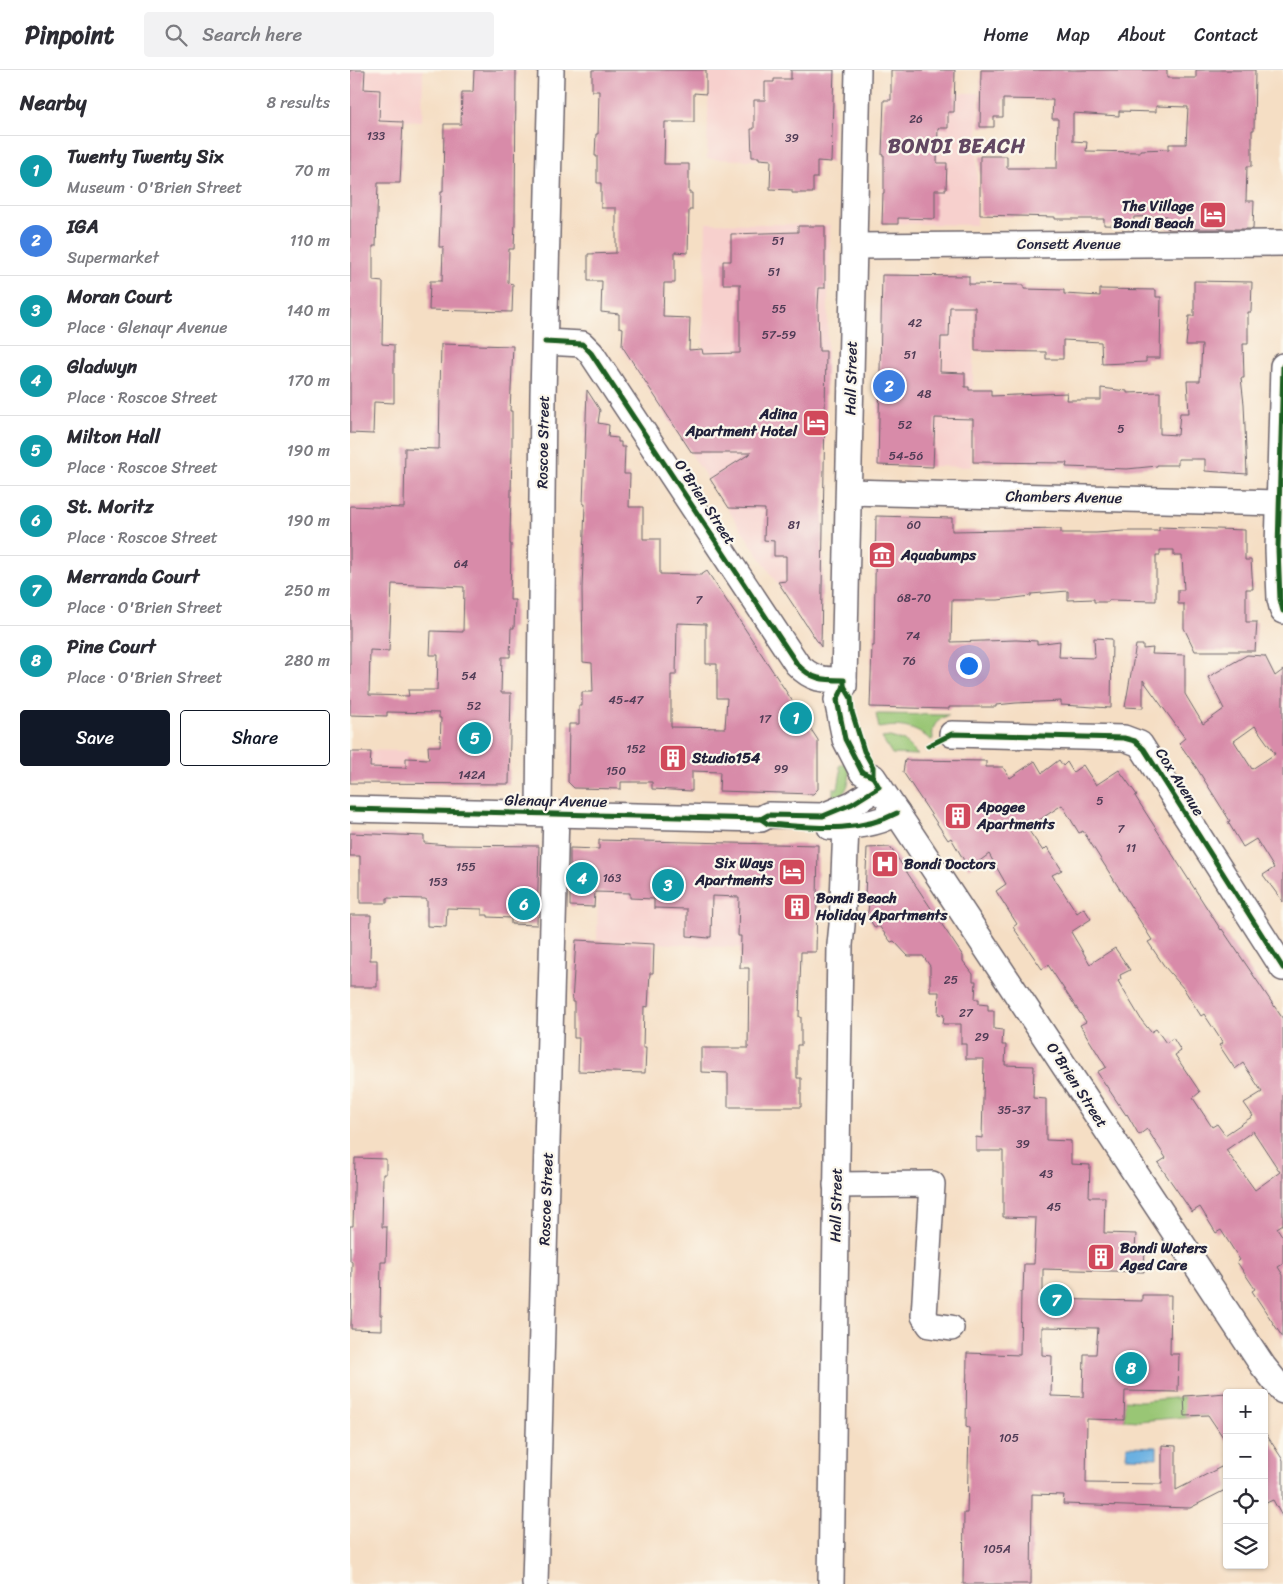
<!DOCTYPE html>
<html lang="en">
<head>
<meta charset="utf-8">
<style>
	:root { --surface:#fff; --page:#f2f2f3; --text:#2b2b33; --muted:#7c7c81; --line:#e1e1e2; --accent:#111827 }
	body { margin:0; font-family:Sriracha,sans-serif; background:var(--page); color:var(--text) }
	.controls { position:absolute; right:15px; bottom:15px; display:grid; overflow:hidden; border-radius:5px; box-shadow:0 1px 4px #0004 }
	.controls button { width:45px; height:45px; display:grid; place-items:center; padding:0; border:0; border-bottom:1px solid var(--line); background:var(--surface); color:var(--text); font:25px sans-serif }
	.you { position:absolute; left:618px; top:595px; width:18px; height:18px; margin:-12px; border:4px solid #fff; border-radius:50%; background:#1a73e8; box-shadow:0 0 0 8px #1a73e833 }
	.badge { display:grid; place-items:center; width:32px; height:32px; border-radius:50%; background:var(--accent); color:#fff; font-size:16px; font-weight:700 }
	.pin { position:absolute; translate:-50% -50%; border:2px solid #fff; box-shadow:0 1px 5px #0006 }
	.list { margin:0; padding:0; list-style:none }
	h2 { display:flex; justify-content:space-between; align-items:center; height:65px; margin:0; padding:0 20px; font-size:21px }
	h2 small { font-size:16px; font-weight:400; color:var(--muted) }
	.list li { display:grid; grid-template-columns:32px 1fr auto; gap:15px; align-items:center; box-sizing:border-box; height:70px; padding:0 20px; border-top:1px solid var(--line) }
	.list b { display:block; font-size:19px; white-space:nowrap }
	.list p { margin:0; font-size:16px; white-space:nowrap; color:var(--muted) }
	.list em { font-size:16px; font-style:normal; color:var(--muted) }
	.actions { display:flex; gap:10px; padding:15px 20px }
	.actions a { flex:1; padding:11px 0; border:1px solid var(--accent); border-radius:5px; text-align:center; font-size:18px; color:var(--accent) }
	.actions .main { background:var(--accent); color:#fff }
	.icon { flex:none; width:28px; height:28px; fill:none; stroke:currentColor; stroke-width:2; stroke-linecap:round; stroke-linejoin:round }
	.map { position:relative; flex:none; width:933px; height:1514px; overflow:hidden }
	header { display:flex; align-items:center; gap:30px; box-sizing:border-box; height:70px; padding:0 25px; background:var(--surface); border-bottom:1px solid var(--line) }
	header strong { font-size:24px }
	nav { display:flex; gap:28px; margin-inline-start:auto; font-size:18px }
	.search { width:350px; height:45px; background:var(--page); display:flex; align-items:center; gap:12px; box-sizing:border-box; padding:0 18px; border-radius:5px; color:var(--muted); font-size:19px }
	main { display:flex }
	aside { flex:1; background:var(--surface) }
	.map>svg:first-child { display:block }
	.built { fill:#f7d0cd }
	.green { fill:#99c674; stroke:#5e7458 }
	.water { fill:#6ab0e1; stroke:#46698e }
	.building { fill:#d88ba9; fill-rule:evenodd }
	.lines { fill:none; stroke-linecap:round; stroke-linejoin:round }
	.minor-casing { stroke:#6c646b; stroke-width:28 }
	.minor { stroke:#fff; stroke-width:25 }
	.cycleway-casing { stroke:#fbf7ec; stroke-width:8 }
	.cycleway { stroke:#1b5e20; stroke-width:5 }
	.labels { text-anchor:middle; stroke-width:4.5; stroke-linejoin:round; paint-order:stroke }
	.number-label { font-size:12px; fill:#503c56 }
	.poi-label { font-size:15px; font-weight:bold; fill:#22223b; stroke:#fbf7ec; text-anchor:start }
	.street-label { font-size:15px; fill:#22223b; stroke:#fbf7ec }
	.district-label { font-size:20px; font-weight:bold; letter-spacing:1px; fill:#624762; stroke:#fbf7ec }
</style>
</head>
<body>
<header>
<strong>Pinpoint</strong>
<div class="search"><svg class="icon" aria-label="search" viewBox="0 0 24 24"><circle cx="10" cy="10" r="6"/><path d="M15 15l6 6"/></svg>Search here</div>
<nav><a>Home</a><a>Map</a><a>About</a><a>Contact</a></nav>
</header>
<main>
<aside>
<h2>Nearby<small>8 results</small></h2>
<ul class="list">
<li><span class="badge" style="background:#0f9aa8">1</span><div><b>Twenty Twenty Six</b><p>Museum · O'Brien Street</p></div><em>70 m</em></li>
<li><span class="badge" style="background:#3f7fe0">2</span><div><b>IGA</b><p>Supermarket</p></div><em>110 m</em></li>
<li><span class="badge" style="background:#0f9aa8">3</span><div><b>Moran Court</b><p>Place · Glenayr Avenue</p></div><em>140 m</em></li>
<li><span class="badge" style="background:#0f9aa8">4</span><div><b>Gladwyn</b><p>Place · Roscoe Street</p></div><em>170 m</em></li>
<li><span class="badge" style="background:#0f9aa8">5</span><div><b>Milton Hall</b><p>Place · Roscoe Street</p></div><em>190 m</em></li>
<li><span class="badge" style="background:#0f9aa8">6</span><div><b>St. Moritz</b><p>Place · Roscoe Street</p></div><em>190 m</em></li>
<li><span class="badge" style="background:#0f9aa8">7</span><div><b>Merranda Court</b><p>Place · O'Brien Street</p></div><em>250 m</em></li>
<li><span class="badge" style="background:#0f9aa8">8</span><div><b>Pine Court</b><p>Place · O'Brien Street</p></div><em>280 m</em></li>
</ul>
<div class="actions"><a class="main">Save</a><a>Share</a></div>
</aside>
<div class="map">
<svg width="933" height="1514" viewBox="0 0 933 1514">
	<rect width="100%" height="100%" fill="#fbf7ec"/>
	<filter id="ink" filterUnits="userSpaceOnUse"><feTurbulence type="fractalNoise" baseFrequency=".02" numOctaves="2"/><feDisplacementMap in="SourceGraphic" scale="10" xChannelSelector="R" yChannelSelector="G"/><feConvolveMatrix kernelMatrix="1 2 1 2 8 2 1 2 1" color-interpolation-filters="sRGB"/></filter>
	<filter id="wash" filterUnits="userSpaceOnUse"><feTurbulence type="fractalNoise" baseFrequency=".0096" numOctaves="4" result="noise"/><feDisplacementMap in="SourceGraphic" scale="20" xChannelSelector="R" yChannelSelector="G"/><feGaussianBlur stdDeviation="1.12" result="paint"/><feColorMatrix in="noise" values="0 0 0 0 0 0 0 0 0 0 0 0 0 0 0 0 0 1.4 0 .05"/><feComposite in="paint" operator="in"/></filter>
	<g filter="url(#wash)">
		<rect width="100%" height="100%" fill="#f5dec4"/>
		<g class="built">
			<path d="M0 0H73L72 51 0 49Z"/>
			<path d="M359 0H484L482 92 357 89Z"/>
			<path d="M535 22 629 23 626 155 532 153Z"/>
			<path d="M356 153 480 155 470 578 270 277 353 279Z"/>
			<path d="M531 205 625 208 621 397 525 395Z"/>
			<path d="M0 680 58 681V713H0Z"/>
			<path d="M249 770 468 775 465 882 247 870Z"/>
		</g>
		<g class="green">
			<path d="M526 644 599 645C587 650 581 655 583 669L581 670C564 657 550 654 529 658Z"/>
			<path d="M540 667 554 671 568 685 542 684 532 668Z"/>
			<path d="M497 692C503 709 498 723 483 732V719H488L491 701 489 696Z"/>
			<path d="M834 1327 858 1345 789 1351 774 1350V1330L791 1331Z"/>
		</g>
		<path class="water" d="M777 1376 807 1377V1388L776 1387Z"/>
		<g id="blocks">
			<g class="building">
				<path d="M0 0H15L14 19 30 20 29 51 53 52 50 113H28L26 176H23V211L33 212 32 274 44 275V333L24 332 23 364 0 363Z"/>
				<path d="M124 0H166L165 153 164 179H159L158 213 163 214 162 242 79 240 80 211H92L93 177H89L91 121H93L94 54H111L112 22H123Z"/>
				<path d="M242 0H356V24L344 23V52H315L314 94H339V123H342V140H339L338 183 325 182V213H314L313 247 340 248 339 280 352 279 353 284 390 283V214H373V191H381V164L448 162V156H475V218H469L468 235 469 281H476L471 577 428 512 436 511V486H424V471L414 470 415 439 379 438 360 409 401 383H342L272 276 273 258 269 257V244L251 242 252 211H238V184L266 183V138H251V113H247V86H245L246 64H248L249 21H242Z"/>
				<path d="M441 0H484L481 92 467 91V108H463V123H442V120L420 119 421 90 409 89V87H402L401 59H404V30H415V12H424V9H441Z"/>
				<path d="M541 0H605L604 42H598V58H588L587 93H597L596 120H585V149L548 148V154H532L533 123H534V85H532L534 30H541Z"/>
				<path d="M631 0H817V8H846V0H905L904 60H902V96H897L896 131H904L903 159H817V146L784 147 783 156 754 155V149H705V147L630 145V86H657V98H707L708 49H702L703 30 653 29V47H644V57H630ZM806 36 838 37 836 74H819V79L790 80V82L736 81 737 72 723 71V43L769 46V41L806 42Z"/>
				<path d="M532 205 619 206V214L674 215V219L714 220V224L750 226V219L806 220V227H811L810 288H796V292L752 294 751 272 713 270V289H696V282L625 281V237H600L599 267H591L590 302 615 303V317H619V320H641V326L717 323 716 330H751V318L777 321V323L810 322V364L828 365 830 343H839L837 311H850L852 275H836L839 246H844V211L902 212 901 242H898V274H893L894 308H891L894 334 897 404 855 401V389H828V395H807V396L777 399 716 397 717 393 623 392V349L585 348 583 397 528 395Z"/>
				<path d="M91 274 163 276 160 341H162V381L160 466V474H161L160 530H165L164 558H161L160 587H152L151 623H161L159 714 0 713V682H21L20 697 56 698V688L79 689 78 676H90L91 648H89V643L37 642V646L0 645V436L54 438 55 378 89 379ZM42 514 114 517 113 562 81 561 80 585H88L87 620H58L59 626 19 625 20 580 39 581Z"/>
				<path d="M237 320 250 340 248 353 259 355 258 367 268 368V372H271V377H275L274 404H280L279 437H293V469H310V504L351 505 357 501 468 670V719L463 724 369 721 370 702 342 701V721L302 719V712H271V719L224 718 218 712 219 654H229V636H232V622H243L242 593 233 592 232 519 235 434H233ZM327 553 356 554V594H367V628H377L375 658 321 657V605H326Z"/>
				<path d="M526 446 602 448V461L711 459V463H746L774 461H809V457L895 460V490H901L903 519H896V552H907L905 581H845L834 558V534H828V520H834L832 486H824V480H810V485H806V531L759 530 758 532H744V529L718 530V521L681 524V526L648 530H602L601 572 666 570 687 571V574L710 571 709 587 745 588 744 568 762 569 761 638 711 635V631L666 633 646 635V637H599V639L520 637 522 576H524Z"/>
				<path d="M786 575H793V579L803 578 802 584 835 585V624L853 654 874 639 858 607 897 585 915 586 925 606 933 600V832L913 805 924 798 906 769 893 777 878 752 880 751 846 697 829 673 835 668 793 610V638L775 637ZM905 656 925 684 902 699 884 671Z"/>
				<path d="M555 690 636 691V697H653L660 708 685 691 692 703 709 690 713 696 717 692 723 702 733 695 746 715 769 700 787 725 785 726 871 860 872 859 933 949V1154L927 1158 933 1167V1194L928 1197 933 1205V1268L902 1221 905 1219 887 1192 890 1190 871 1160 866 1163 850 1137 842 1142 808 1093 816 1088 797 1059 789 1065 777 1044 776 1045 747 1002 756 997 730 955 736 952 698 895 692 899 663 857 667 854 646 821 656 814 639 784 619 799 601 768 598 770 553 702ZM712 735 729 763 733 761 802 870 798 872 815 897 834 919 851 946 854 944 873 973 869 975 885 999 893 993 912 1022 894 1033 903 1046 875 1065 867 1054 862 1057 843 1028 850 1022 825 985 831 981 823 968 816 973 806 959 801 962 792 951 768 911 771 909 770 905 780 900 765 878 740 894 721 862 741 849 734 838 727 843 702 805 712 800 697 777 693 781 677 758ZM903 1061 930 1102 905 1120 876 1080Z"/>
				<path d="M0 763 74 766V773L98 775 189 776 187 855 161 854V848L138 847V845H132V839L97 838 96 857 77 856V830L75 829 37 828V833H10V786H0Z"/>
				<path d="M249 770 468 775 466 882H451L449 947H451V975H447V1008H451V1037H378V1003L351 1002V978H398L399 898H390L391 866H388L389 827 362 826 361 867H358L359 868 337 866V839L304 838V829L280 828V823L245 822 244 837 220 836V778L249 779Z"/>
				<path d="M540 777 613 886V891L623 904V911H626L625 929H629V934L638 935V941H644V959L653 960 652 975H656L655 995 684 996 683 1028 696 1029V1070L721 1071V1094L740 1095 739 1127H755L754 1163 786 1164 785 1179H795L794 1202 693 1199V1229L792 1231V1225H821L820 1284H829L828 1322 775 1321 774 1350 737 1349 736 1413 812 1414V1375L826 1376V1420L877 1394V1419L840 1438 713 1434 714 1425 682 1424 681 1514H613L614 1443H617L619 1358 616 1357 617 1283 670 1285 671 1222H673L674 1194H684L686 1148 653 1147V1081H626V1067L632 1068 634 989H616V974H611V954H593L594 945 588 944 589 922H580V896L573 886H558L544 871 541 872 529 856 525 858 516 844 518 842 519 832 515 826 517 778ZM692 1257 748 1258 746 1284H734L733 1327 701 1326 702 1286 692 1285Z"/>
				<path d="M0 845H21L20 890H27V917H0Z"/>
				<path d="M226 870 304 874 303 903H300L298 937 294 936 293 978H296L295 1003 228 1001 229 968H224V932H222Z"/>
				<path d="M5 1088 36 1089V1104H33L32 1157H37L36 1192H31L30 1245H32V1260L1 1259 2 1191H0V1156H3Z"/>
				<path d="M877 1323V1373L858 1345 835 1346 834 1326Z"/>
				<path d="M914 1361 933 1390V1448L923 1430 914 1434Z"/>
			</g>
		</g>
	</g>
	<g filter="url(#ink)">
		<use href="#blocks" fill-opacity="0" stroke="#6c646b" stroke-width="1"/>
		<g class="lines">
			<g class="minor-casing">
				<g id="minor">
					<path d="M508 0 494 610V616L487 630 495 669 512 702 523 707 913 1296 933 1321"/>
					<path d="M504 176 933 173"/>
					<path d="M195 272 232 274 241 283 447 594C462 610 473 610 494 610"/>
					<path d="M933 296 928 479 930 529 933 541"/>
					<path d="M499 422 930 433"/>
					<path d="M602 664 774 668 790 674 933 898"/>
					<path d="M0 739 411 749 418 745 473 746 502 734 529 717"/>
					<path d="M189 743 193 325 201 0"/>
					<path d="M480 757C504 756 525 755 547 743"/>
					<path d="M486 1115 582 1114 574 1246 580 1255 601 1258"/>
					<path d="M185 1514 206 744"/>
					<path d="M481 1514 490 875 492 855 496 756"/>
				</g>
			</g>
			<use href="#minor" class="minor"/>
			<g class="cycleway-casing">
				<g id="cycleway">
					<path d="M933 296 928 479 930 529 933 541"/>
					<path d="M494 616 501 628 502 642 514 681 523 697V707"/>
					<path d="M578 676 602 664 774 668 785 671 794 679 933 898"/>
					<path d="M0 739 411 749 418 745 473 746 502 734 529 717 523 707 512 702 495 669 487 630 494 616V610C473 610 462 610 447 594L241 283 232 274 195 272"/>
					<path d="M411 749 418 754C461 757 508 764 547 743"/>
				</g>
			</g>
			<use href="#cycleway" class="cycleway"/>
		</g>
	</g>
	<defs>
		<g id="hotel-square" transform="scale(1.4375)"><rect x="-9" y="-9" width="18" height="18" rx="4" fill="#d1495b" stroke="#fbf7ec"/><path d="M-6-4.5h1.5V1H6V5H4.5V3h-9V5H-6ZM-4 0a1.8 1.8 0 1 1 3.6 0ZM.5 0V-2.5h3Q6-2.5 6 0Z" fill="#fff"/></g>
		<g id="museum-square" transform="scale(1.4375)"><rect x="-9" y="-9" width="18" height="18" rx="4" fill="#d1495b" stroke="#fbf7ec"/><path d="M0-6L6-3V-2H-6V-3ZM-5-1h2V3h-2ZM-1-1h2V3h-2ZM3-1h2V3H3ZM-6 4H6V6H-6Z" fill="#fff"/></g>
		<g id="building-square" transform="scale(1.4375)"><rect x="-9" y="-9" width="18" height="18" rx="4" fill="#d1495b" stroke="#fbf7ec"/><path d="M-4-6H4V6H1V3H-1V6H-4ZM-2.5-4.3h1.7v1.8h-1.7ZM.8-4.3h1.7v1.8H.8ZM-2.5-1h1.7V.8h-1.7ZM.8-1h1.7V.8H.8Z" fill="#fff"/></g>
		<g id="hospital-square" transform="scale(1.4375)"><rect x="-9" y="-9" width="18" height="18" rx="4" fill="#d1495b" stroke="#fbf7ec"/><path d="M-5-5h3v3.5h4V-5h3V5h-3V1.5h-4V5h-3Z" fill="#fff"/></g>
	</defs>
	<g fill-rule="evenodd">
		<use href="#hotel-square" x="863" y="145"/>
		<use href="#hotel-square" x="466" y="353"/>
		<use href="#museum-square" x="532" y="485"/>
		<use href="#building-square" x="323" y="688"/>
		<use href="#building-square" x="608" y="746"/>
		<use href="#hospital-square" x="535" y="794"/>
		<use href="#hotel-square" x="442" y="802"/>
		<use href="#building-square" x="447" y="837"/>
		<use href="#building-square" x="751" y="1187"/>
	</g>
	<g class="labels">
		<g class="number-label">
			<text x="566" y="53">26</text>
			<text x="26" y="70">133</text>
			<text x="442" y="72">39</text>
			<text x="428" y="175">51</text>
			<text x="424" y="206">51</text>
			<text x="429" y="243">55</text>
			<text x="565" y="257">42</text>
			<text x="429" y="269">57-59</text>
			<text x="560" y="289">51</text>
			<text x="574" y="328">48</text>
			<text x="555" y="359">52</text>
			<text x="771" y="363">5</text>
			<text x="556" y="390">54-56</text>
			<text x="444" y="459">81</text>
			<text x="564" y="459">60</text>
			<text x="111" y="498">64</text>
			<text x="564" y="532">68-70</text>
			<text x="349" y="534">7</text>
			<text x="563" y="570">74</text>
			<text x="559" y="595">76</text>
			<text x="119" y="610">54</text>
			<text x="276" y="634">45-47</text>
			<text x="124" y="640">52</text>
			<text x="415" y="653">17</text>
			<text x="286" y="683">152</text>
			<text x="431" y="703">99</text>
			<text x="266" y="705">150</text>
			<text x="122" y="709">142A</text>
			<text x="750" y="735">5</text>
			<text x="771" y="763">7</text>
			<text x="781" y="782">11</text>
			<text x="116" y="801">155</text>
			<text x="262" y="812">163</text>
			<text x="88" y="816">153</text>
			<text x="601" y="914">25</text>
			<text x="616" y="947">27</text>
			<text x="632" y="971">29</text>
			<text x="664" y="1044">35-37</text>
			<text x="673" y="1078">39</text>
			<text x="696" y="1108">43</text>
			<text x="704" y="1141">45</text>
			<text x="659" y="1372">105</text>
			<text x="647" y="1483">105A</text>
		</g>
		<g class="poi-label">
			<text x="844" y="141" text-anchor="end">The Village<tspan x="844" dy="17">Bondi Beach</tspan></text>
			<text x="447" y="349" text-anchor="end">Adina<tspan x="447" dy="17">Apartment Hotel</tspan></text>
			<text x="551" y="490">Aquabumps</text>
			<text x="342" y="693">Studio154</text>
			<text x="627" y="742">Apogee<tspan x="627" dy="17">Apartments</tspan></text>
			<text x="423" y="798" text-anchor="end">Six Ways<tspan x="423" dy="17">Apartments</tspan></text>
			<text x="554" y="799">Bondi Doctors</text>
			<text x="466" y="833">Bondi Beach<tspan x="466" dy="17">Holiday Apartments</tspan></text>
			<text x="770" y="1183">Bondi Waters<tspan x="770" dy="17">Aged Care</tspan></text>
		</g>
		<g class="street-label">
			<text x="719" y="179">Consett Avenue</text>
			<text transform="translate(501 308) rotate(-89)" y="5">Hall Street</text>
			<text transform="translate(193 372) rotate(-89)" y="5">Roscoe Street</text>
			<text transform="translate(714 427) rotate(1)" y="5">Chambers Avenue</text>
			<text transform="translate(355 432) rotate(57)" y="5">O'Brien Street</text>
			<text transform="translate(830 712) rotate(58)" y="5">Cox Avenue</text>
			<text transform="translate(206 731) rotate(1)" y="5">Glenayr Avenue</text>
			<text transform="translate(727 1015) rotate(57)" y="5">O'Brien Street</text>
			<text transform="translate(196 1129) rotate(-88)" y="5">Roscoe Street</text>
			<text transform="translate(486 1135) rotate(-89)" y="5">Hall Street</text>
		</g>
		<g class="district-label">
			<text x="607" y="83">BONDI BEACH</text>
		</g>
	</g>
</svg>
<div class="controls">
<button>+</button>
<button>−</button>
<button><svg class="icon" aria-label="locate" viewBox="0 0 24 24"><circle cx="12" cy="12" r="6"/><path d="M12 2v4M12 18v4M2 12h4M18 12h4"/></svg></button>
<button><svg class="icon" aria-label="layers" viewBox="0 0 24 24"><path d="M12 4l9 5-9 5-9-5zM3 14l9 5 9-5"/></svg></button>
</div>
<div class="you"></div>
<div class="pin badge" style="left:446px;top:648px;background:#0f9aa8">1</div>
<div class="pin badge" style="left:539px;top:316px;background:#3f7fe0">2</div>
<div class="pin badge" style="left:318px;top:815px;background:#0f9aa8">3</div>
<div class="pin badge" style="left:232px;top:808px;background:#0f9aa8">4</div>
<div class="pin badge" style="left:125px;top:668px;background:#0f9aa8">5</div>
<div class="pin badge" style="left:174px;top:834px;background:#0f9aa8">6</div>
<div class="pin badge" style="left:706px;top:1230px;background:#0f9aa8">7</div>
<div class="pin badge" style="left:781px;top:1298px;background:#0f9aa8">8</div>
</div>
</main>
</body>
</html>
